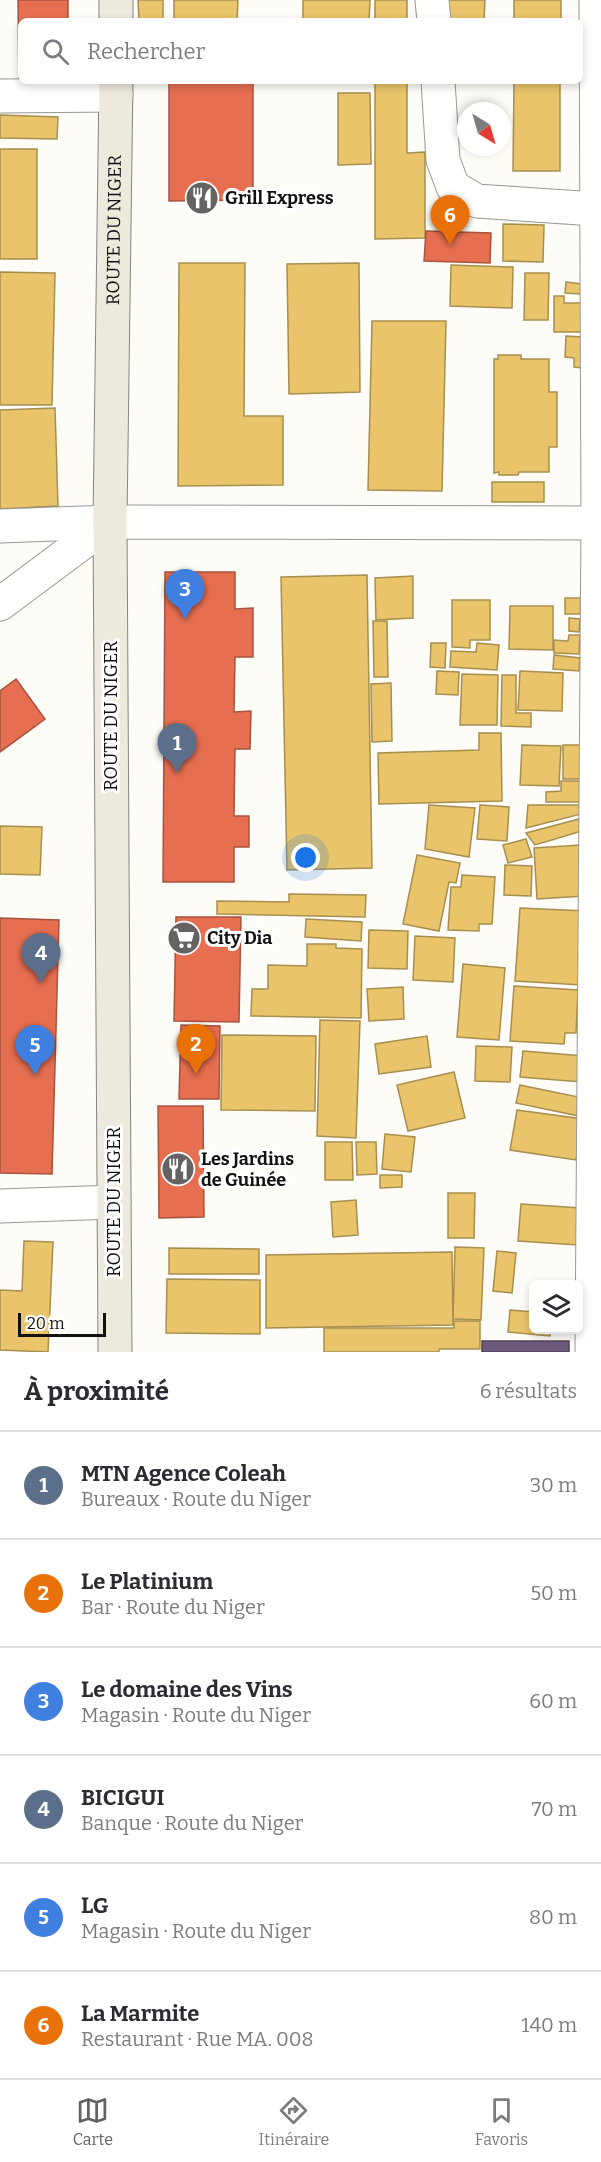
<!DOCTYPE html>
<html lang="fr">
<head>
<meta charset="utf-8">
<style>
	:root { --surface:#fff; --page:#f7f7f7; --text:#2b2b33; --muted:#7c7c81; --line:#e1e1e2; --accent:#646362 }
	body { margin:0; font-family:Bitter,serif; background:var(--page); color:var(--text) }
	.controls { position:absolute; right:18px; bottom:18px; display:grid; overflow:hidden; border-radius:9px; box-shadow:0 3px 9px #0003 }
	.controls button { width:54px; height:54px; display:grid; place-items:center; padding:0; border:0; border-bottom:2px solid var(--line); background:var(--surface); color:var(--text); font:30px sans-serif }
	.compass { position:absolute; left:457px; top:102px; width:54px; height:54px; border-radius:50%; background:var(--surface); box-shadow:0 3px 9px #0003; rotate:143deg }
	.scale { position:absolute; left:18px; bottom:15px; width:88px; box-sizing:border-box; padding-left:6px; border:3px solid #111; border-top:0; font-size:16px; line-height:21px; white-space:nowrap; color:#111; -webkit-text-stroke:4px #fff; paint-order:stroke }
	.you { position:absolute; left:306px; top:858px; width:21px; height:21px; margin:-15px; border:4px solid #fff; border-radius:50%; background:#1a73e8; box-shadow:0 0 0 9px #1a73e833 }
	.badge { display:grid; place-items:center; width:39px; height:39px; border-radius:50%; background:var(--accent); color:#fff; font-size:20px; font-weight:700 }
	.pin { position:absolute; translate:-50% -50px; filter:drop-shadow(0 2px 3px #0008) }
	.pin::after { content:''; position:absolute; top:32px; width:21px; height:18px; background:inherit; clip-path:polygon(0 0,100% 0,50% 100%) }
	.list { margin:0; padding:0; list-style:none }
	h2 { display:flex; justify-content:space-between; align-items:center; height:78px; margin:0; padding:0 24px; font-size:26px }
	h2 small { font-size:20px; font-weight:400; color:var(--muted) }
	.list li { display:grid; grid-template-columns:39px 1fr auto; gap:18px; align-items:center; box-sizing:border-box; height:108px; padding:0 24px; border-top:2px solid var(--line) }
	.list b { display:block; font-size:22px; white-space:nowrap }
	.list p { margin:0; font-size:20px; white-space:nowrap; color:var(--muted) }
	.list em { font-size:20px; font-style:normal; color:var(--muted) }
	.icon { flex:none; width:33px; height:33px; fill:none; stroke:currentColor; stroke-width:2; stroke-linecap:round; stroke-linejoin:round }
	.map { position:relative; flex:none; width:601px; height:1352px; overflow:hidden }
	.search { position:absolute; background:var(--surface); box-shadow:0 3px 9px #0003; left:18px; right:18px; top:18px; height:66px; display:flex; align-items:center; gap:15px; box-sizing:border-box; padding:0 21px; border-radius:9px; color:var(--muted); font-size:22px }
	.sheet { height:726px; background:var(--surface) }
	nav { display:flex; justify-content:space-around; align-items:center; box-sizing:border-box; height:84px; border-top:2px solid var(--line); background:var(--surface); font-size:16px; color:var(--muted) }
	nav a { display:grid; justify-items:center; gap:3px }
	nav .on { color:var(--accent) }
	.map>svg:first-child { display:block }
	.homes { fill:#e9c46a; stroke:#a88e4f; stroke-width:1.5 }
	.shops { fill:#e76f51; stroke:#a7533e; stroke-width:1.5 }
	.offices { fill:#6d597a; stroke:#51435a; stroke-width:1.5 }
	.lines { fill:none; stroke-linecap:round; stroke-linejoin:round }
	.minor-casing { stroke:#979795; stroke-width:35 }
	.major-casing { stroke:#858482; stroke-width:35 }
	.minor { stroke:#fffffe; stroke-width:33 }
	.major { stroke:#ede9dc; stroke-width:33 }
	.labels { text-anchor:middle; stroke-width:6; stroke-linejoin:round; paint-order:stroke }
	.poi-label { font-size:18px; font-weight:bold; fill:#111; stroke:#fff; text-anchor:start }
	.street-label { font-size:18px; fill:#111; stroke:#fff }
</style>
</head>
<body>
<div class="map">
<svg width="601" height="1352" viewBox="0 0 601 1352">
	<rect width="100%" height="100%" fill="#fdfcf7"/>
	<g class="homes">
		<path d="M138 0H163V21H139Z"/>
		<path d="M174 0H238L237 21H174Z"/>
		<path d="M303 0H370L369 21H303Z"/>
		<rect x="375" y="0" width="32" height="21"/>
		<path d="M444 0H485L484 21H443Z"/>
		<rect x="514" y="0" width="47" height="21"/>
		<path d="M375 81H407V153L425 152V238L375 239Z"/>
		<path d="M514 81H560V171H513Z"/>
		<path d="M338 93H370L371 164 338 165Z"/>
		<path d="M0 115 58 117 57 139 0 138Z"/>
		<rect x="0" y="149" width="37" height="110"/>
		<path d="M503 224 544 225 543 262 503 261Z"/>
		<path d="M179 263H245L244 416H283V485L178 486Z"/>
		<path d="M359 263 360 392 289 394 287 264Z"/>
		<path d="M451 265 513 267 512 308 450 306Z"/>
		<path d="M0 272 55 273 52 405H0Z"/>
		<path d="M525 273H549L548 320H524Z"/>
		<path d="M566 282 582 284 581 294 565 293Z"/>
		<path d="M554 296H564V303H584V332H554Z"/>
		<path d="M372 321H446L442 491 368 490Z"/>
		<path d="M566 336 583 337 582 368 574 367V358L565 357Z"/>
		<path d="M498 355H521V359H549V392H557V447H549V472H519L518 475H499V472L494 473V359H498Z"/>
		<path d="M55 408 58 506 0 509V410Z"/>
		<rect x="492" y="482" width="52" height="20"/>
		<path d="M367 575 372 868 287 870 281 577Z"/>
		<path d="M413 576V618L376 620 375 578Z"/>
		<path d="M565 598H581L580 614H565Z"/>
		<path d="M452 600H490V640H470V648L452 647Z"/>
		<path d="M510 606H553V650L509 649Z"/>
		<path d="M569 618 580 619 579 632 569 631Z"/>
		<path d="M373 621H387L388 677H374Z"/>
		<path d="M569 635H580L579 654 554 653V640L568 641Z"/>
		<path d="M431 643H446L445 668 430 667Z"/>
		<path d="M477 643 499 645 497 670 450 667 451 651 476 652Z"/>
		<path d="M554 655 580 658 579 671 553 669Z"/>
		<path d="M437 671 459 672 458 695 436 694Z"/>
		<path d="M520 671 563 673 562 711 518 710Z"/>
		<path d="M462 674 498 675 497 725H460Z"/>
		<path d="M502 675H516V713H531V727L501 726Z"/>
		<path d="M391 683 392 741 372 742 371 684Z"/>
		<path d="M479 733H501L502 801 379 804 378 753 479 750Z"/>
		<path d="M522 745 561 746 559 786 520 785Z"/>
		<rect x="563" y="745" width="18" height="34"/>
		<path d="M561 781H580V802H546V792L561 791Z"/>
		<path d="M429 805 475 808 469 857 425 849Z"/>
		<path d="M480 805 509 807 507 841 477 839Z"/>
		<path d="M528 805H581V814L526 828Z"/>
		<path d="M579 819 582 831 535 845 526 833Z"/>
		<path d="M0 826 42 827 40 875 0 874Z"/>
		<path d="M526 839 532 857 508 863 503 845Z"/>
		<path d="M581 845 584 896 537 899 534 848Z"/>
		<path d="M417 855 460 863 456 883 449 882 439 931 403 924Z"/>
		<path d="M505 865 532 866 531 896 504 895Z"/>
		<path d="M462 875 495 877 492 924H479V931L448 930 451 887H461Z"/>
		<path d="M289 894 366 895 365 917 217 914V901L289 902Z"/>
		<path d="M520 908 586 911 582 985 515 981Z"/>
		<path d="M306 919 362 922 361 941 305 937Z"/>
		<path d="M369 930 408 931 407 969 368 968Z"/>
		<path d="M415 936 455 938 453 982 413 980Z"/>
		<path d="M307 944H336V948L362 949 361 1018 251 1016 252 989H268V965L307 966Z"/>
		<path d="M463 964 505 968 499 1040 457 1037Z"/>
		<path d="M514 986 578 990 576 1033H565L564 1044 510 1041Z"/>
		<path d="M403 987 404 1019 369 1021 367 989Z"/>
		<path d="M320 1020 360 1021 356 1138 317 1136Z"/>
		<path d="M222 1035 316 1036 315 1111 221 1110Z"/>
		<path d="M427 1036 431 1067 379 1074 375 1044Z"/>
		<path d="M476 1046 512 1047 510 1082 475 1081Z"/>
		<path d="M523 1051 584 1056 582 1082 520 1077Z"/>
		<path d="M454 1072 465 1118 408 1131 397 1085Z"/>
		<path d="M520 1085 583 1098 579 1116 516 1103Z"/>
		<path d="M517 1110 583 1119 576 1160 510 1150Z"/>
		<path d="M385 1134 415 1137 411 1172 382 1169Z"/>
		<path d="M325 1142H352L353 1180H325Z"/>
		<path d="M356 1142H376L377 1174 357 1175Z"/>
		<path d="M380 1175H402V1187L380 1188Z"/>
		<path d="M448 1193H475L474 1238H448Z"/>
		<path d="M356 1200 358 1235 333 1237 331 1202Z"/>
		<path d="M521 1204 581 1208 578 1245 518 1241Z"/>
		<path d="M24 1241 53 1242 48 1352 0 1350V1290L22 1291Z"/>
		<path d="M455 1247 484 1248 481 1320 453 1319Z"/>
		<path d="M169 1248 259 1249V1274H169Z"/>
		<path d="M497 1251 516 1253 512 1293 493 1291Z"/>
		<path d="M452 1252 453 1325 266 1328V1255Z"/>
		<path d="M167 1279 260 1280V1334L166 1333Z"/>
		<path d="M510 1310 534 1312V1330H551L550 1336 508 1332Z"/>
		<path d="M454 1321H480V1349H439V1352H324V1328H454Z"/>
	</g>
	<g class="shops">
		<path d="M18 0H68V21H21V81L19 90Z"/>
		<path d="M169 81H253V200L169 201Z"/>
		<path d="M426 231 491 233 490 263 424 261Z"/>
		<path d="M165 572H235V609L253 608V657H235L234 712 251 711 250 749H235L234 816H249V847H234V882H163Z"/>
		<path d="M16 679 45 719 0 752V691Z"/>
		<path d="M176 917H241L239 1022 174 1021Z"/>
		<path d="M0 918 59 920 52 1174 0 1173Z"/>
		<path d="M181 1025 220 1026 219 1099H179Z"/>
		<path d="M158 1106H203L204 1217 159 1218Z"/>
	</g>
	<rect class="offices" x="482" y="1341" width="87" height="11"/>
	<g class="lines">
		<g class="minor-casing">
			<g id="minor">
				<path d="M432 0 434 21"/>
				<path d="M438 81 443 160 453 187 477 201 595 209"/>
				<path d="M0 96 116 95"/>
				<path d="M0 526 110 522 601 523"/>
				<path d="M0 604 110 522"/>
				<path d="M0 1206 114 1202"/>
				<path d="M592 1352 598 523 596 0"/>
			</g>
		</g>
		<g class="major-casing">
			<g id="major">
				<path d="M116 0V21"/>
				<path id="s1" d="M115 1352 110 522 116 81"/>
			</g>
		</g>
		<use href="#minor" class="minor"/>
		<use href="#major" class="major"/>
	</g>
	<defs>
		<g id="restaurant-disc" transform="scale(1.725)"><circle r="9.5" fill="#646362" stroke="#fff"/><path d="M-5-6h1v4h1v-4h1v4h1v-4h1v5L-1.5 .5V6h-2V.5L-5-1ZM5-6V6H3V1.5H1.5Q1.5-4 5-6Z" fill="#fff"/></g>
		<g id="supermarket-disc" transform="scale(1.725)"><circle r="9.5" fill="#646362" stroke="#fff"/><path d="M-6-5.5h2.5l.6 2H6L4.5 2H-2.5L-4.4-4H-6ZM-1.5 3.2a1.3 1.3 0 1 0 .1 0ZM3 3.2a1.3 1.3 0 1 0 .1 0Z" fill="#fff"/></g>
	</defs>
	<g fill-rule="evenodd">
		<use href="#restaurant-disc" x="202" y="198"/>
		<use href="#supermarket-disc" x="184" y="938"/>
		<use href="#restaurant-disc" x="178" y="1169"/>
	</g>
	<g class="labels">
		<g class="poi-label">
			<text x="225" y="204">Grill Express</text>
			<text x="207" y="944">City Dia</text>
			<text x="201" y="1165">Les Jardins<tspan x="201" dy="21">de Guinée</tspan></text>
		</g>
		<g class="street-label">
			<text dy="6" stroke="none"><textPath href="#s1" startOffset="1122">ROUTE DU NIGER</textPath></text>
			<text transform="translate(111 716) rotate(-90)" y="6">ROUTE DU NIGER</text>
			<text transform="translate(114 1202) rotate(-90)" y="6">ROUTE DU NIGER</text>
		</g>
	</g>
</svg>
<div class="controls">
<button><svg class="icon" aria-label="layers" viewBox="0 0 24 24"><path d="M12 4l9 5-9 5-9-5zM3 14l9 5 9-5"/></svg></button>
</div>
<svg class="compass" viewBox="-18 -18 36 36"><path d="M0-13l5 13h-10z" fill="#e53935"/><path d="M0 13l5-13h-10z" fill="#7c7c81"/></svg>
<div class="scale">20 m</div>
<div class="you"></div>
<div class="pin badge" style="left:177px;top:773px;background:#5c6f8a">1</div>
<div class="pin badge" style="left:196px;top:1074px;background:#e8710a">2</div>
<div class="pin badge" style="left:185px;top:619px;background:#3f7fe0">3</div>
<div class="pin badge" style="left:41px;top:983px;background:#5c6f8a">4</div>
<div class="pin badge" style="left:35px;top:1075px;background:#3f7fe0">5</div>
<div class="pin badge" style="left:450px;top:245px;background:#e8710a">6</div>
<div class="search"><svg class="icon" aria-label="search" viewBox="0 0 24 24"><circle cx="10" cy="10" r="6"/><path d="M15 15l6 6"/></svg>Rechercher</div>
</div>
<section class="sheet">
<h2>À proximité<small>6 résultats</small></h2>
<ul class="list">
<li><span class="badge" style="background:#5c6f8a">1</span><div><b>MTN Agence Coleah</b><p>Bureaux · Route du Niger</p></div><em>30 m</em></li>
<li><span class="badge" style="background:#e8710a">2</span><div><b>Le Platinium</b><p>Bar · Route du Niger</p></div><em>50 m</em></li>
<li><span class="badge" style="background:#3f7fe0">3</span><div><b>Le domaine des Vins</b><p>Magasin · Route du Niger</p></div><em>60 m</em></li>
<li><span class="badge" style="background:#5c6f8a">4</span><div><b>BICIGUI</b><p>Banque · Route du Niger</p></div><em>70 m</em></li>
<li><span class="badge" style="background:#3f7fe0">5</span><div><b>LG</b><p>Magasin · Route du Niger</p></div><em>80 m</em></li>
<li><span class="badge" style="background:#e8710a">6</span><div><b>La Marmite</b><p>Restaurant · Rue MA. 008</p></div><em>140 m</em></li>
</ul>
</section>
<nav>
<a class="on"><svg class="icon" aria-label="map" viewBox="0 0 24 24"><path d="M3 6l6-2 6 2 6-2v14l-6 2-6-2-6 2zM9 4v14M15 6v14"/></svg>Carte</a>
<a><svg class="icon" aria-label="directions" viewBox="0 0 24 24"><path d="M12 3l9 9-9 9-9-9zM9 14v-3h6M13 9l2 2-2 2"/></svg>Itinéraire</a>
<a><svg class="icon" aria-label="saved" viewBox="0 0 24 24"><path d="M7 4h10v16l-5-4-5 4z"/></svg>Favoris</a>
</nav>
</body>
</html>
